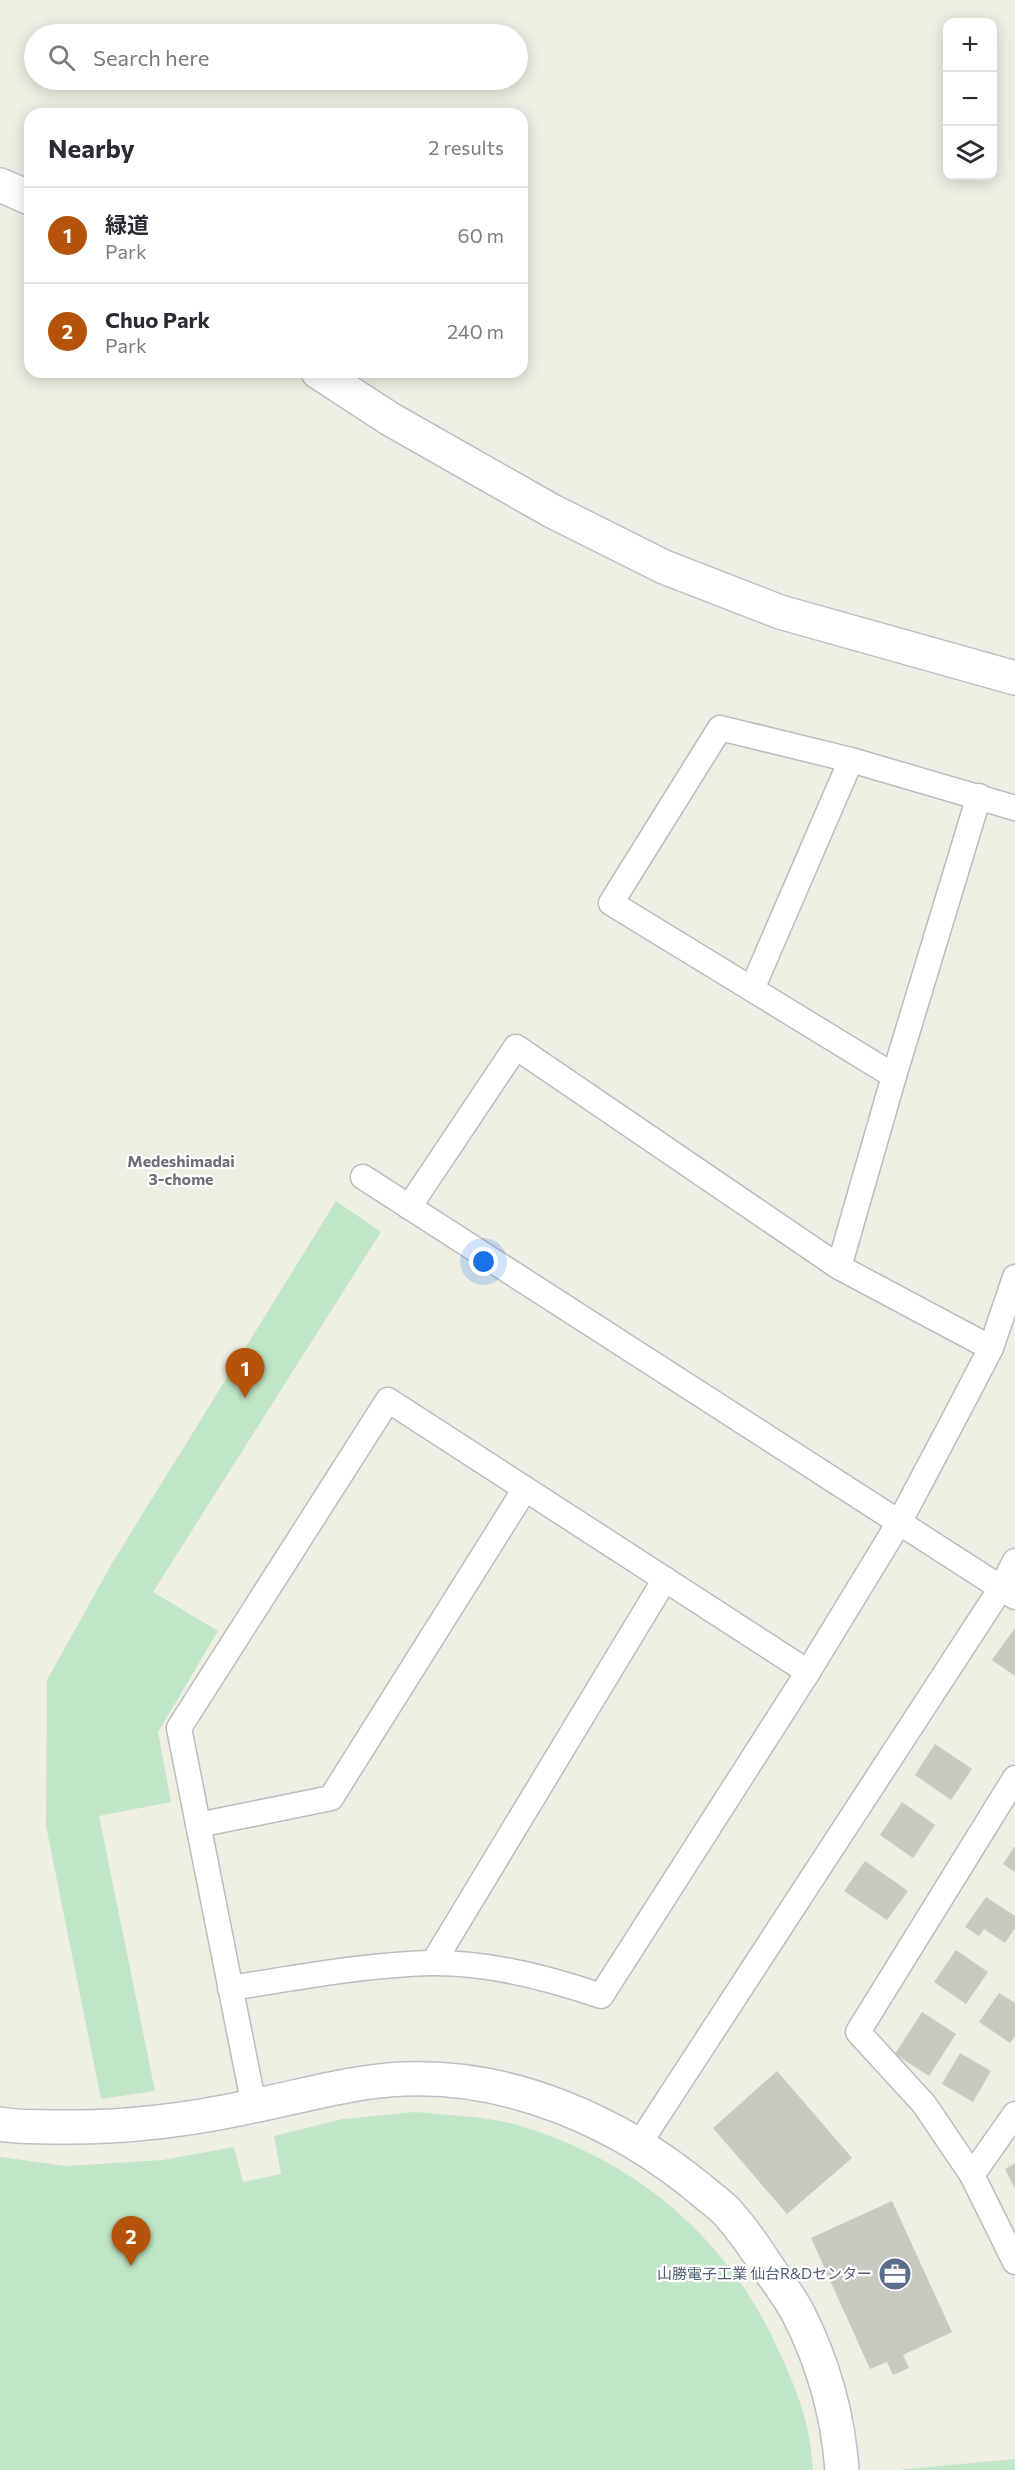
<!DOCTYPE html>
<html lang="en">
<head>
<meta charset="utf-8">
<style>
	:root { --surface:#fff; --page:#f7f7f7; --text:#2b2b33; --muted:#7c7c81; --line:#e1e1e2; --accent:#b45309 }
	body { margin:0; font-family:Commissioner,"Noto Sans JP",sans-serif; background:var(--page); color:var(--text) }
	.controls { position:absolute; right:18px; top:18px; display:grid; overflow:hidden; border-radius:12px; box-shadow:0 3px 15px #0003 }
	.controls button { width:54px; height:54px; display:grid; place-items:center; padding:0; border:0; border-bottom:2px solid var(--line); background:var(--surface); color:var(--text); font:30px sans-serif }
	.you { position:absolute; left:484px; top:1262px; width:21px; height:21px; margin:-15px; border:4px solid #fff; border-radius:50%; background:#1a73e8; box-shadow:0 0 0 9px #1a73e833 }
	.badge { display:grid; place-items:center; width:39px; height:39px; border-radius:50%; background:var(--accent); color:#fff; font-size:20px; font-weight:700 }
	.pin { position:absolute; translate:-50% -50px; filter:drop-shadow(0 2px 3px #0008) }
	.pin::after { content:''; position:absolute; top:32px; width:21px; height:18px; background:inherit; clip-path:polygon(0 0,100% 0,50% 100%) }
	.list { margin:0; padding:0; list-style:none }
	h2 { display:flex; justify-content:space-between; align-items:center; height:78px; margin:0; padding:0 24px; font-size:26px }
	h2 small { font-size:20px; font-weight:400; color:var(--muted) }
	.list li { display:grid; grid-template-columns:39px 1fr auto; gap:18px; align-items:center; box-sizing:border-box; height:96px; padding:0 24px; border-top:2px solid var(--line) }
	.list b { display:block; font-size:22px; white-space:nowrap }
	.list p { margin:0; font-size:20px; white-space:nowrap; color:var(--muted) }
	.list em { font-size:20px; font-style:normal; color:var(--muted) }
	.icon { flex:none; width:33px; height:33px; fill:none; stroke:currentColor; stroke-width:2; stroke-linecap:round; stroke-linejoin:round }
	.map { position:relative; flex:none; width:1015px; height:2470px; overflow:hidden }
	.search { position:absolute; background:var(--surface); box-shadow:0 3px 15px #0003; left:24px; top:24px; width:504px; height:66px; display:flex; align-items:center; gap:15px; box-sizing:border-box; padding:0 21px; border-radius:33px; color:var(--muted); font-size:22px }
	.panel { position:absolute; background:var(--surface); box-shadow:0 3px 15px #0003; left:24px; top:108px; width:504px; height:270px; border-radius:18px }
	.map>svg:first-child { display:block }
	.green { fill:#c0e6c7 }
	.building { fill:#c9c8c1 }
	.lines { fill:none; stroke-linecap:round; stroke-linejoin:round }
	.street-casing { stroke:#bbbcc2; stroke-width:27 }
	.secondary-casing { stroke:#bcbec5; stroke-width:36 }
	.street { stroke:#fff; stroke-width:24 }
	.secondary { stroke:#fff; stroke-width:33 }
	.labels { text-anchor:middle; stroke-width:4.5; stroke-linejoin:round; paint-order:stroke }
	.service-label { font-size:15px; fill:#4e5e75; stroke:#fff; text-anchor:end }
	.neighbourhood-label { font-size:16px; font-weight:bold; fill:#6c6f76; stroke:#fff }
</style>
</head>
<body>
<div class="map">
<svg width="1015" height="2470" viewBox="0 0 1015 2470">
	<rect width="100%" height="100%" fill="#eeeee3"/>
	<g class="green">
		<path d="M336 1201 381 1232 153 1592 218 1631 158 1732 171 1802 99 1816 155 2091 101 2099 46 1826 47 1680 111 1565Z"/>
		<path d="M415 2112C448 2115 482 2116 514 2124 633 2158 727 2236 778 2349 798 2393 810 2422 813 2470H0V2157L66 2166 163 2160 234 2147 243 2182 281 2174 274 2136 343 2119Z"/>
		<path d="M1015 2459V2470H898Z"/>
	</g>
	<g class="building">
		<path d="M1015 1628V1676L992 1660Z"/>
		<path d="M935 1744 972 1769 951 1800 915 1775Z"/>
		<path d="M902 1802 935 1825 913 1858 880 1835Z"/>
		<path d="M1015 1846V1872L1003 1864Z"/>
		<path d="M865 1861 908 1891 887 1920 844 1891Z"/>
		<path d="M986 1897 1015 1916V1928L1005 1943 984 1929 979 1936 965 1927Z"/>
		<path d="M956 1950 988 1972 966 2004 934 1982Z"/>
		<path d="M999 1993 1015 2003V2036L1010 2043 979 2022Z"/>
		<path d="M922 2012 956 2034 929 2076 895 2054Z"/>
		<path d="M960 2053 991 2071 973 2102 942 2084Z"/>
		<path d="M777 2071 852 2158 787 2214 713 2128Z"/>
		<path d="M1015 2163V2189L1005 2169Z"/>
		<path d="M892 2201 952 2332 903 2355 909 2368 893 2375 887 2362 870 2369 811 2238Z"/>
	</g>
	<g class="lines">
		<g class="street-casing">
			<g id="street">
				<path d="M752 989 851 760"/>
				<path d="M894 1076 979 796"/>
				<path d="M363 1177 1015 1597"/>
				<path d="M409 1207 516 1047 839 1267"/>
				<path d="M991 1348 839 1267 894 1076 611 903 720 728 851 760 1015 808"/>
				<path d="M808 1672 900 1521 954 1419 991 1348 1015 1277"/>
				<path d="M1015 1778 858 2032 924 2104 972 2175 1015 2262"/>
				<path d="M198 1825 331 1798 525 1489"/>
				<path d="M433 1963 665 1579"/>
				<path d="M230 1988C296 1978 363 1965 430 1963 488 1962 546 1977 601 1996L808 1672 388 1400 179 1728 254 2106"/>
				<path d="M639 2144 1001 1588 1015 1561"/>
				<path d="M972 2175 1015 2114"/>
			</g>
		</g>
		<g class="secondary-casing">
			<g id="secondary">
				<path d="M0 185 30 198"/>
				<path d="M318 372 390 419 552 511 664 567 780 612 1015 678"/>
				<path d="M0 2124C19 2128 39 2126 58 2127 123 2128 189 2120 253 2106 303 2096 352 2081 404 2079 510 2074 619 2122 700 2189 709 2197 720 2204 728 2213 743 2230 757 2250 769 2269 779 2283 790 2298 798 2313 823 2362 838 2415 842 2470"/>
			</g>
		</g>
		<use href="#street" class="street"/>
		<use href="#secondary" class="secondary"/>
	</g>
	<defs>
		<g id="office-disc" transform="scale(1.725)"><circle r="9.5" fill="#5c6f8a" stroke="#fff"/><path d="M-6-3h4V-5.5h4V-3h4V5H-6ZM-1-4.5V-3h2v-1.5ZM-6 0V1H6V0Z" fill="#fff"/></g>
	</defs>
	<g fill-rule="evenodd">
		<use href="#office-disc" x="895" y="2274"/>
	</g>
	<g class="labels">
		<g class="service-label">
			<text x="872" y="2279">山勝電子工業 仙台R&amp;Dセンター</text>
		</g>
		<g class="neighbourhood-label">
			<text x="181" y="1167">Medeshimadai<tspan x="181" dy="18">3-chome</tspan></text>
		</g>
	</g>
</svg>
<div class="controls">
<button>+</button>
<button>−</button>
<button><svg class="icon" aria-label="layers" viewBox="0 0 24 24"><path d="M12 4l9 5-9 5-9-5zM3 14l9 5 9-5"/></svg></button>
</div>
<div class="you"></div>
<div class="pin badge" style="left:245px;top:1398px">1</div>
<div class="pin badge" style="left:131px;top:2266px">2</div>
<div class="search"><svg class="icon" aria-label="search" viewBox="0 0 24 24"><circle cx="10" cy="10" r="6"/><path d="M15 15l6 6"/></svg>Search here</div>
<section class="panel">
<h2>Nearby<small>2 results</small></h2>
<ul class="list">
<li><span class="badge">1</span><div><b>緑道</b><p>Park</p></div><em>60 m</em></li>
<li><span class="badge">2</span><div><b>Chuo Park</b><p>Park</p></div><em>240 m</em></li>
</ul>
</section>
</div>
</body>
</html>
